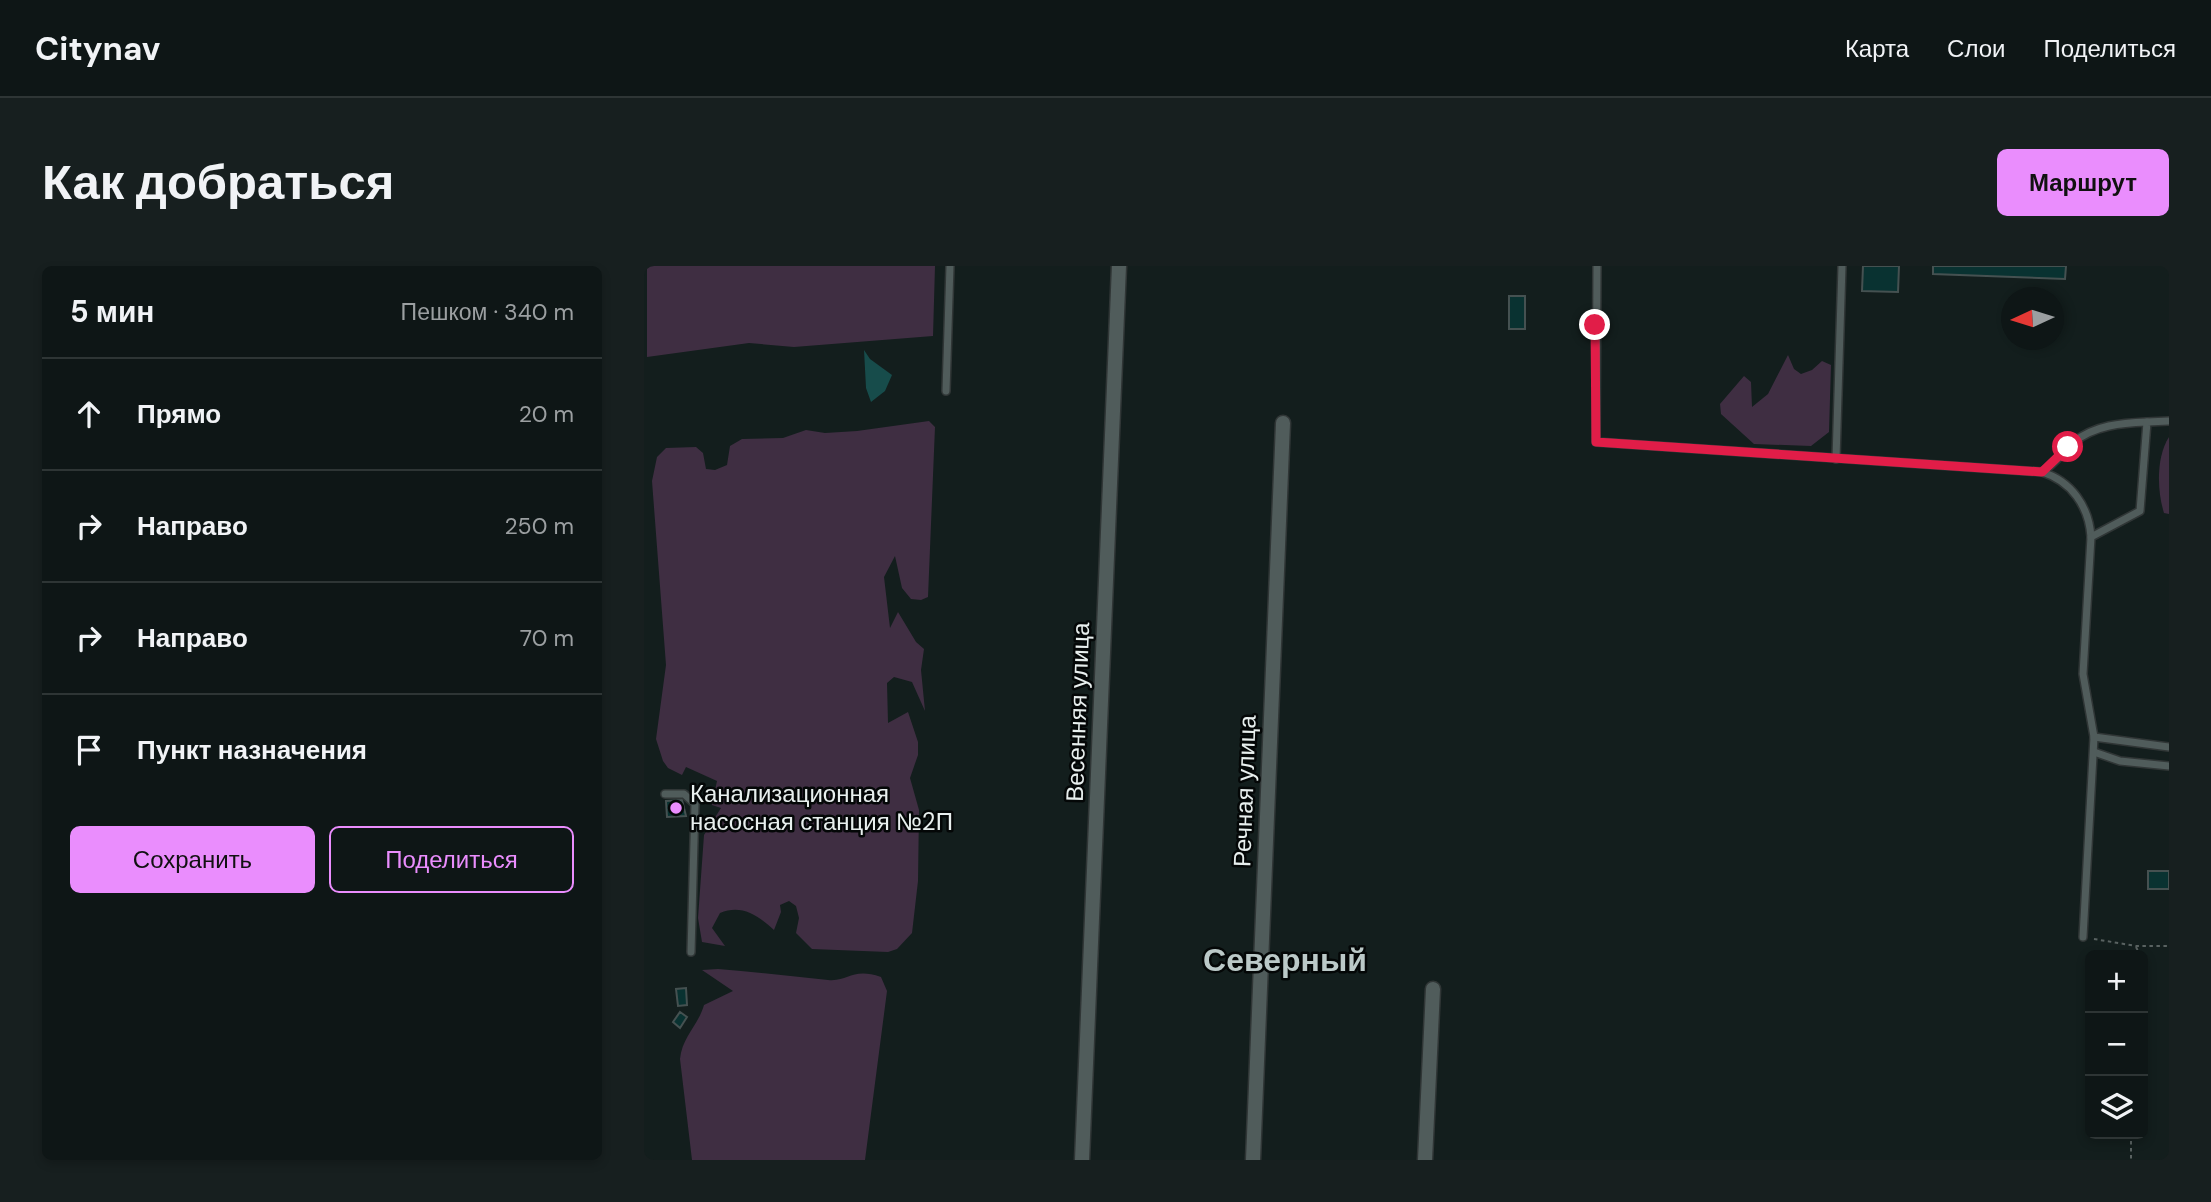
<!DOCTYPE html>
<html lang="ru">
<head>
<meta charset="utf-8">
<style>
	:root { --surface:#0e1616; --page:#171f1f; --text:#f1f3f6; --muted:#9b9fa1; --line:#2e3535; --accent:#ea8dfd }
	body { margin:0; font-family:"DM Sans",sans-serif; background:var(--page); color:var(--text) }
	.controls { position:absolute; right:21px; bottom:21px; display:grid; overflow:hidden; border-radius:10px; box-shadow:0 4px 10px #0003 }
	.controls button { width:63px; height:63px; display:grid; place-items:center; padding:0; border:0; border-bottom:2px solid var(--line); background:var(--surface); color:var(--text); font:35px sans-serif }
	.compass { position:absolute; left:1357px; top:21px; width:63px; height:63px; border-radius:50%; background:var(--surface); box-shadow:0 4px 10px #0003; rotate:266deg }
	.stop { position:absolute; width:21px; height:21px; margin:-16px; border:5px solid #e11d48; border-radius:50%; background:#fff }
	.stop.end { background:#e11d48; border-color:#fff; box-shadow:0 2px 7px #0008 }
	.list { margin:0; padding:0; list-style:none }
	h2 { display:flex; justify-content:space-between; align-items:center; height:91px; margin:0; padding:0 28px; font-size:30px }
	h2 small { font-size:23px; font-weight:400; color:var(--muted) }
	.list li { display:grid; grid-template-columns:46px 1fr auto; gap:21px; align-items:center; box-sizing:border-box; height:112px; padding:0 28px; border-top:2px solid var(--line) }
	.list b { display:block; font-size:26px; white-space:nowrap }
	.list em { font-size:23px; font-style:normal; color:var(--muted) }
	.actions { display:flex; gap:14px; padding:21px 28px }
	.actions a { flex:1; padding:16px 0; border:2px solid var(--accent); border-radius:10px; text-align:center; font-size:24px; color:var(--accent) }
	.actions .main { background:var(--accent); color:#111 }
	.icon { flex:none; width:38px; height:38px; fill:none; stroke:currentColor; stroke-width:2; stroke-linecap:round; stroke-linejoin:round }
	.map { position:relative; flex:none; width:1525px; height:894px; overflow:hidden; border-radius:10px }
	header { display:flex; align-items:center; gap:42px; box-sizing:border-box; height:98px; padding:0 35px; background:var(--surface); border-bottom:2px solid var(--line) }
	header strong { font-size:33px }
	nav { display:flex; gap:38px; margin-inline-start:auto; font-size:24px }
	.intro { display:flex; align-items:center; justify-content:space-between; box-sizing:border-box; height:168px; padding:0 42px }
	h1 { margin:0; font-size:49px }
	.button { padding:18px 32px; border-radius:10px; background:var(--accent); color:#111; font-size:24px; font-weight:700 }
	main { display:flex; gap:42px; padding:0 42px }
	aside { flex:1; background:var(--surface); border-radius:10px; box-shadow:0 4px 10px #0003 }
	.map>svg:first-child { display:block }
	.green { fill:#3f2e42 }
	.water { fill:#174c4b }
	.building { fill:#093231; stroke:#455151; stroke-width:2 }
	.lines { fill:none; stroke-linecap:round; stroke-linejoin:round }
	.service-casing { stroke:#303636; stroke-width:10 }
	.minor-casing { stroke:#303636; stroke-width:17 }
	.path { stroke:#596261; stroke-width:2; stroke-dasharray:3.5 3.5; stroke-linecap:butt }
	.service { stroke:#505c5b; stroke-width:7 }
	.minor { stroke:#505c5b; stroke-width:14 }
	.route { stroke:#e11d48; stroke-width:9 }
	.poi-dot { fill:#ea8dfd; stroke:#040707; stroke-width:2.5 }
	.labels { text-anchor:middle; stroke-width:5; stroke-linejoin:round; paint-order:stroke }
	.street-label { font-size:24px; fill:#e8efee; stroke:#040707 }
	.poi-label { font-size:24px; fill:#e8efee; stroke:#040707; text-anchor:start }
	.district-label { font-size:32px; font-weight:bold; fill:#bbc9c8; stroke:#040707 }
</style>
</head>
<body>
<header>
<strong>Citynav</strong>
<nav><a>Карта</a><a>Слои</a><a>Поделиться</a></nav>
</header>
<div class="intro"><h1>Как добраться</h1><a class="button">Маршрут</a></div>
<main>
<aside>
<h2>5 мин<small>Пешком · 340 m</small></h2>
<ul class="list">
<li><svg class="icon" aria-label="ahead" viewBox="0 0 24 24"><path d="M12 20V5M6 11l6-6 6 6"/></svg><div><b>Прямо</b></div><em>20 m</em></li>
<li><svg class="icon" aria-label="right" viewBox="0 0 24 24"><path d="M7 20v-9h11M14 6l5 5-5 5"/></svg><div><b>Направо</b></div><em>250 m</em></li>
<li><svg class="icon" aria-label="right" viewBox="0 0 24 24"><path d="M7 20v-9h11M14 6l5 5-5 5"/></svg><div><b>Направо</b></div><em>70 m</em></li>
<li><svg class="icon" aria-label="arrive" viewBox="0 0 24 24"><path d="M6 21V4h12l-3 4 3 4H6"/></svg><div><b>Пункт назначения</b></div></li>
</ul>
<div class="actions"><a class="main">Сохранить</a><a>Поделиться</a></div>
</aside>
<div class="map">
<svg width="1525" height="894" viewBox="0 0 1525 894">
	<rect width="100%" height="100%" fill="#131e1d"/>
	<g class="green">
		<path d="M3 0H291L289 70 150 81 105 77 3 91Z"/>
		<path d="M1144 89 1150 103 1157 108 1168 104 1178 95 1187 99 1185 166 1167 180 1110 178 1077 148 1076 138 1100 110 1107 116 1108 141 1124 128Z"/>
		<path d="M285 155 291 161 284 331 277 334 267 333 258 322 251 290 240 311 246 362 254 346 272 376 280 383 277 404 281 445 268 416 250 411 243 417 244 457 264 446 274 476V489L266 512 275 544 274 615 268 667 253 683 244 686 168 683 152 667 155 652 152 640 145 635 136 639 137 646 130 664C114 649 97 638 76 647L68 662 81 680 58 676 54 652 60 569 77 542 68 539 73 515 42 501 38 509 24 502 19 495 12 473 22 399 8 215 13 191 22 182 52 181 59 187 62 203 71 204 83 199 86 180 98 173 139 172 162 164 181 167 213 165Z"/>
		<path d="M1525 171V248L1520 247C1513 225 1512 191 1525 171Z"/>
		<path d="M74 703C111 706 148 710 184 714 205 716 208 701 237 711L243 725 221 894H48L36 793C38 771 54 760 60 739L89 725 58 704Z"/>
	</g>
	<path class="water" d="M220 84 226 93 248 109 241 125 227 136 222 122Z"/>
	<g class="building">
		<path d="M1219 0H1255L1254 26 1218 25Z"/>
		<path d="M1289 0H1422L1421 13 1289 8Z"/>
		<rect x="865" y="30" width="16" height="33"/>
		<path d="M38 534 42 550 23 551 22 535Z"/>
		<rect x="1504" y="605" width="21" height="18"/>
		<path d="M42 722 43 739 34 740 32 723Z"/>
		<path d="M36 746 43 751 36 762 29 756Z"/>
	</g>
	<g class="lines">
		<g class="service-casing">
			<g id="service">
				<path d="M953 0 952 176 1398 206C1410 198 1419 186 1430 176 1451 159 1478 157 1503 156"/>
				<path d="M302 125 306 0"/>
				<path d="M1192 193 1198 0"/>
				<path d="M1398 206C1427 215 1445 240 1447 271"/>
				<path d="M1450 471 1525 481"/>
				<path d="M1450 486 1476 495 1525 500"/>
				<path d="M21 528H40L51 538 47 686"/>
				<path d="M1439 671 1450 471 1439 408 1447 271 1496 245 1503 156 1525 155"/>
			</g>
		</g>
		<g class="minor-casing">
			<g id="minor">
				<path d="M438 894 475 0"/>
				<path d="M609 894 639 157"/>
				<path d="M781 894 789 723"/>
			</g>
		</g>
		<g class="path">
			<path d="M1450 673 1492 680H1525"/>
			<path d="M1492 681 1496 689"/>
			<path d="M1499 699V735"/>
			<path d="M1487 868V894"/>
		</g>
		<use href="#service" class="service"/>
		<use href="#minor" class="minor"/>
	</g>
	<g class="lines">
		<path class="route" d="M951 59 952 176 1398 206 1424 181"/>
	</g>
	<circle class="poi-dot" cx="32" cy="542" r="7"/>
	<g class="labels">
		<g class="street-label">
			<text transform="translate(434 446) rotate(-88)" y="8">Весенняя улица</text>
			<text transform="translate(601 525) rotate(-88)" y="8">Речная улица</text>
		</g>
		<g class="poi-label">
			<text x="46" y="536">Канализационная<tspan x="46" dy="28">насосная станция №2П</tspan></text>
		</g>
		<g class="district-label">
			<text x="641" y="705">Северный</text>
		</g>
	</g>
</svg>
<div class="controls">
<button>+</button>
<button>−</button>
<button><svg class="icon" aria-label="layers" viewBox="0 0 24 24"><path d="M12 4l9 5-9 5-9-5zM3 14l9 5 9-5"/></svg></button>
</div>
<svg class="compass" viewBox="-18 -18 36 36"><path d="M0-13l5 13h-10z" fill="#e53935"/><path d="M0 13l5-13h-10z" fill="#9b9fa1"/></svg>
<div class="stop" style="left:1424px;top:181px"></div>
<div class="stop end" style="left:951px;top:59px"></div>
</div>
</main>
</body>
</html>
